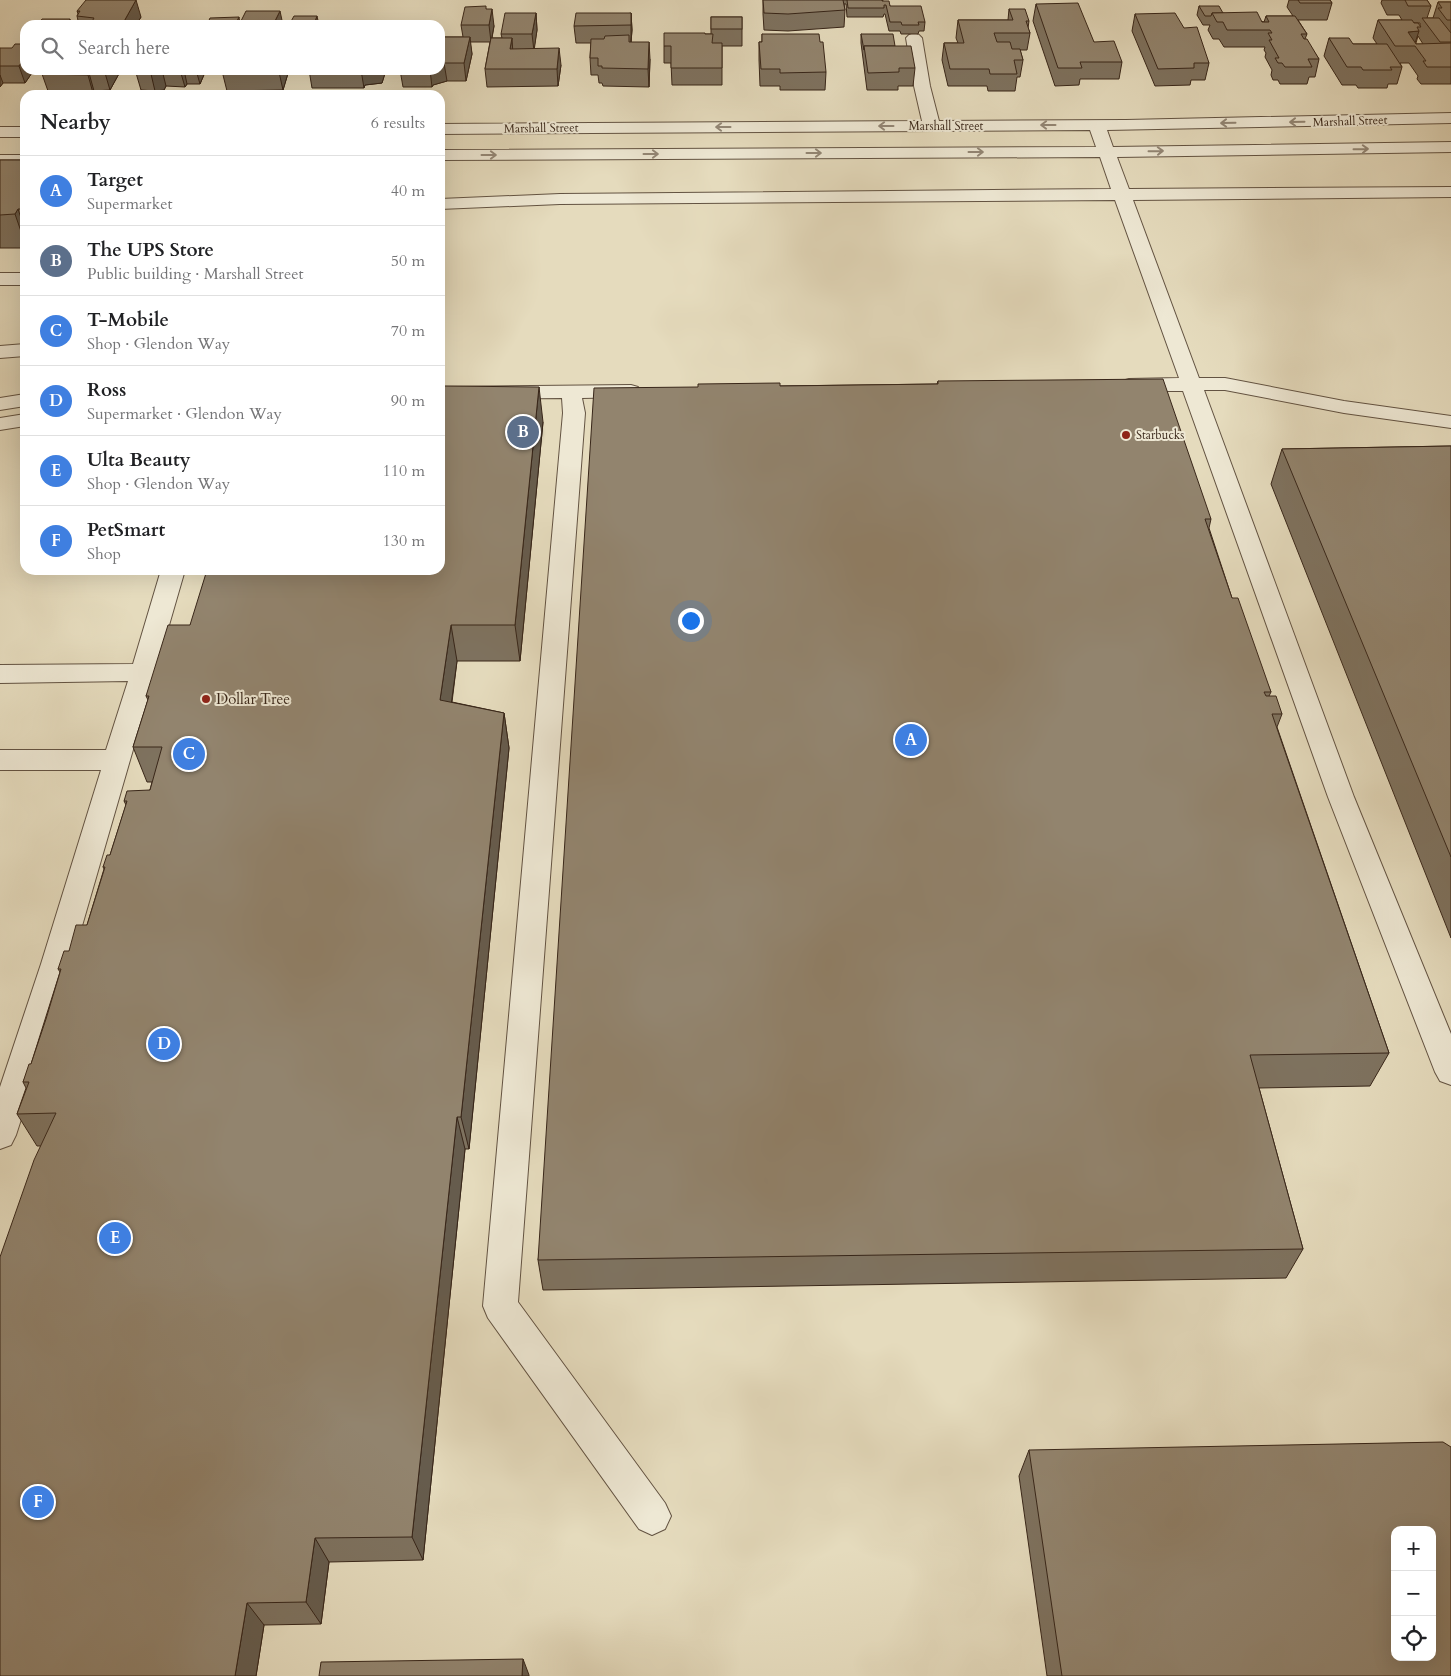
<!DOCTYPE html>
<html lang="en">
<head>
<meta charset="utf-8">
<style>
	:root { --surface:#fff; --page:#f2f2f2; --text:#202124; --muted:#757577; --line:#e0e0e0; --accent:#2563eb }
	body { margin:0; font-family:Cardo,serif; background:var(--page); color:var(--text) }
	.controls { position:absolute; right:15px; bottom:15px; display:grid; overflow:hidden; border-radius:10px; box-shadow:0 5px 20px #0002 }
	.controls button { width:45px; height:45px; display:grid; place-items:center; padding:0; border:0; border-bottom:1px solid var(--line); background:var(--surface); color:var(--text); font:25px sans-serif }
	.you { position:absolute; left:690px; top:620px; width:18px; height:18px; margin:-12px; border:4px solid #fff; border-radius:50%; background:#1a73e8; box-shadow:0 0 0 8px #1a73e833 }
	.badge { display:grid; place-items:center; width:32px; height:32px; border-radius:50%; background:var(--accent); color:#fff; font-size:16px; font-weight:700 }
	.pin { position:absolute; translate:-50% -50%; border:2px solid #fff; box-shadow:0 1px 5px #0006 }
	.list { margin:0; padding:0; list-style:none }
	h2 { display:flex; justify-content:space-between; align-items:center; height:65px; margin:0; padding:0 20px; font-size:21px }
	h2 small { font-size:16px; font-weight:400; color:var(--muted) }
	.list li { display:grid; grid-template-columns:32px 1fr auto; gap:15px; align-items:center; box-sizing:border-box; height:70px; padding:0 20px; border-top:1px solid var(--line) }
	.list b { display:block; font-size:19px; white-space:nowrap }
	.list p { margin:0; font-size:16px; white-space:nowrap; color:var(--muted) }
	.list em { font-size:16px; font-style:normal; color:var(--muted) }
	.icon { flex:none; width:28px; height:28px; fill:none; stroke:currentColor; stroke-width:2; stroke-linecap:round; stroke-linejoin:round }
	.map { position:relative; flex:none; width:1451px; height:1676px; overflow:hidden }
	.search { position:absolute; background:var(--surface); box-shadow:0 5px 20px #0002; left:20px; top:20px; width:425px; height:55px; display:flex; align-items:center; gap:12px; box-sizing:border-box; padding:0 18px; border-radius:15px; color:var(--muted); font-size:19px }
	.panel { position:absolute; background:var(--surface); box-shadow:0 5px 20px #0002; left:20px; top:90px; width:425px; height:485px; border-radius:15px }
	.map>svg:first-child { display:block }
	.lines { fill:none; stroke-linecap:round; stroke-linejoin:round }
	.minor-casing { stroke:#635342; stroke-width:2 }
	.minor { fill:#eee8d4; fill-rule:evenodd }
	.wall { fill:#7e725f; stroke:#382619; fill-rule:evenodd }
	.shaded-wall { fill:#665c4d; stroke:#382619 }
	.building { fill:#92846e; stroke:#382619; fill-rule:evenodd }
	.oneway { stroke:#938776 }
	.poi-dot { fill:#8f2418; stroke:#eee8d4; stroke-width:2 }
	.labels { text-anchor:middle; stroke-width:4; stroke-linejoin:round; paint-order:stroke }
	.far-street-label { font-size:12px; fill:#382619; stroke:#eee8d4 }
	.far-poi-label { font-size:12px; fill:#382619; stroke:#eee8d4; text-anchor:start }
	.poi-label { font-size:15px; fill:#382619; stroke:#eee8d4; text-anchor:start }
</style>
</head>
<body>
<div class="map">
<svg width="1451" height="1676" viewBox="0 0 1451 1676">
	<rect width="100%" height="100%" fill="#e5dbbd"/>
	<filter id="stains"><feTurbulence type="fractalNoise" baseFrequency=".004" numOctaves="4"/><feColorMatrix values="0 0 0 0 .2 0 0 0 0 .09 0 0 0 0 .02 0 0 0 .5 -.17"/></filter>
	<radialGradient id="worn" r=".72"><stop offset=".6" stop-color="#630" stop-opacity="0"/><stop offset="1" stop-color="#630" stop-opacity=".3"/></radialGradient>
	<g class="lines">
		<g class="minor-casing">
			<g id="minor">
				<path d="M914 33 919 35 922 38 930 86 939 121 1126 120 1451 113V123L1107 130 1113 147 1451 142V152L1117 157 1129 189 1451 187V197L1133 200 1199 378H1225L1344 401 1451 416V428L1344 413 1225 390H1204L1354 797 1451 1034V1085L1440 1081 1435 1072 1328 797 1183 391H1129L1122 389 1119 385 1122 381 1129 379 1179 378 1115 200 560 204 440 209V199L560 194 1111 189 1100 157 440 160V150L1096 147 1090 130 440 134V124L922 121 914 86 906 38 909 35Z"/>
				<rect x="0" y="127" width="25" height="10"/>
				<rect x="0" y="155" width="25" height="10"/>
				<rect x="0" y="273" width="25" height="12"/>
				<path d="M25 344V356L0 358V346Z"/>
				<path d="M631 385 638 387 641 391 638 395 631 397 582 398 585 413 518 1302 665 1503 671 1516 665 1529 652 1535 639 1529 488 1318 483 1306 563 413 562 398 440 399V387Z"/>
				<path d="M25 394V406L0 410V398Z"/>
				<path d="M25 414V426L0 430V418Z"/>
				<path d="M161 570H185L71 964 16 1135 11 1145 0 1149V1087L41 964 101 770H0V750H106L128 681 0 683V665L133 664Z"/>
			</g>
		</g>
		<use href="#minor" class="minor"/>
	</g>
	<g class="wall">
		<path d="M763 0H882L890 6 925 22 924 31H919L918 34H901L900 31H889L885 14H884L883 17H847L846 4H844L845 10 844 27 788 31 764 30 763 14Z"/>
		<path d="M1289 0H1330L1332 3 1327 20H1298L1307 34 1305 39 1319 59 1315 77H1309L1307 84H1280L1278 80H1273L1271 75 1272 70 1265 57 1266 53 1264 50 1265 47H1224L1219 39H1213L1208 30 1210 25H1203L1197 15 1199 6 1223 13 1264 22 1266 16H1293L1287 7Z"/>
		<path d="M1382 0H1427L1431 6 1427 18H1433L1438 2H1451V84H1421L1417 79 1418 76 1409 63H1400L1402 67 1397 84H1388L1387 88H1358L1356 85H1342L1324 56 1329 38 1353 44H1377L1373 38 1378 20H1402L1399 15H1387L1381 3ZM1414 23H1420V26ZM1418 36 1423 44H1416V43Z"/>
		<path d="M1036 4 1094 42 1122 62 1119 79H1080L1079 85 1055 86 1033 21Z"/>
		<path d="M487 9 494 26 492 38H502L501 34 536 13 537 30 534 48 561 65 558 86 487 87 485 69 490 42H470L472 54 466 81H447L433 85 432 87H403L400 70H440L444 37H463L461 25Z"/>
		<path d="M1009 9 1029 21 1028 28 1030 33 1027 50H1020L1023 60 1020 77H1017L1015 91H988L987 86H948L942 60 944 43H958L956 38 958 20H1008Z"/>
		<path d="M77 11 141 17 136 25H79L77 16 78 14Z"/>
		<path d="M631 13 632 30 631 42 650 59 649 87 603 86 602 83H599L598 75H591L590 58 591 43H576L574 26Z"/>
		<path d="M1135 14 1184 28 1209 63 1205 80H1191L1190 85 1155 86 1132 31Z"/>
		<path d="M711 17H742V46H722V85H672L671 63H664V46L705 34H711Z"/>
		<path d="M762 34 826 72 825 90H780V86H760L759 60V42H762Z"/>
		<path d="M861 34 895 46 915 68 913 86H898V90H867L861 43Z"/>
		<path d="M0 48 25 70H34L25 83H3L0 87Z"/>
		<path d="M45 70H121L110 90 94 91 93 93 48 91 42 74Z"/>
		<path d="M137 70H206L200 84H187L185 87 166 86 164 90 155 91 141 90 136 73Z"/>
		<path d="M223 70H289L283 90 227 91 222 71Z"/>
		<path d="M309 70H386L382 83 365 85 364 88H312Z"/>
		<rect x="0" y="160" width="25" height="88"/>
		<path d="M938 381 1211 519 1209 528 1232 598 1271 692 1269 696 1282 714 1277 727 1389 1053 1370 1086 1259 1088 1303 1249 1286 1278 543 1290 538 1260 698 387 937 384Z"/>
		<path d="M543 422 520 661H457L452 702 504 713 509 748 469 1149H465L423 1560 329 1562 321 1624 264 1625 256 1676H0L41 1146H37L17 1114 26 1088 23 1082 31 1064 60 972 58 969 87 925 104 869 103 867 110 855 126 805 124 801 150 790 152 782H147L133 747 148 700 146 696 190 625Z"/>
		<path d="M1451 446V938L1271 484 1282 449Z"/>
		<path d="M1029 1450 1451 1676H1047L1019 1476Z"/>
	</g>
	<g class="shaded-wall">
		<path d="M136 0 141 17 136 25H122Z"/>
		<path d="M492 9 494 26 491 42 489 25Z"/>
		<path d="M280 11 283 25H273Z"/>
		<path d="M536 13 537 30 534 51 532 34Z"/>
		<path d="M631 13 632 30 631 42Z"/>
		<path d="M317 16 319 25H314Z"/>
		<path d="M239 17 240 25H235Z"/>
		<path d="M70 19 71 25H66Z"/>
		<path d="M1419 31 1414 46 1408 32Z"/>
		<path d="M470 37 472 54 466 81 464 63Z"/>
		<path d="M512 38 513 55 510 49Z"/>
		<path d="M649 42 650 59 649 87 648 69Z"/>
		<path d="M559 48 561 65 558 86 557 69Z"/>
		<path d="M25 57V70H34L25 83 19 66Z"/>
		<path d="M444 63 447 81 433 85 432 87 430 70H440V65Z"/>
		<path d="M107 70H121L110 90 105 73Z"/>
		<path d="M161 70H162L166 86 164 90 155 91 151 74Z"/>
		<path d="M180 70H184L187 84 185 87Z"/>
		<path d="M196 70H206L200 84Z"/>
		<path d="M280 70H289L283 90 279 72Z"/>
		<path d="M361 70H386L382 83 365 85 364 88Z"/>
		<path d="M89 73 94 91 93 93 88 75Z"/>
		<path d="M0 75 3 83 0 87Z"/>
		<path d="M18 209 25 230V243L15 214Z"/>
		<path d="M539 387 543 422 520 661 515 625Z"/>
		<path d="M451 625 457 661 447 735 440 700Z"/>
		<path d="M504 713 509 748 469 1149 461 1117Z"/>
		<path d="M457 1117 465 1149 423 1560 412 1537Z"/>
		<path d="M315 1538 329 1562 321 1624 306 1602Z"/>
		<path d="M247 1603 264 1625 256 1676H235Z"/>
		<path d="M523 1659 529 1675V1676H522Z"/>
	</g>
	<g class="building">
		<path d="M86 0H136L122 25H90L94 18 77 16 80 11H77Z"/>
		<path d="M763 0H843L845 10 788 14 764 13Z"/>
		<path d="M847 0H882V1H889L890 6H921L925 22H918L919 25H902L901 22H890L886 5H884V8H848Z"/>
		<path d="M1298 0H1330L1332 3H1300Z"/>
		<path d="M1405 0H1427L1431 6H1408Z"/>
		<path d="M1438 2H1451V20H1447L1438 8H1442Z"/>
		<path d="M1078 3 1094 42 1114 41 1122 62H1080L1082 68H1058L1036 4Z"/>
		<path d="M486 6V9H492L489 25H461L465 7Z"/>
		<path d="M1199 6H1219L1223 13H1212L1211 16H1205Z"/>
		<path d="M1009 9H1025L1029 21H1026L1030 33H994L997 42H1010L1012 49H1020L1023 60H1014L1017 74H990L989 69H950L944 43H964L958 20H1013Z"/>
		<path d="M246 11H280L273 25H239Z"/>
		<path d="M1257 12 1262 22H1269L1266 16H1295L1307 34H1301L1304 39H1307L1319 59H1308L1312 67H1285L1282 63H1278L1275 58H1279L1269 40H1272L1268 33H1272L1270 30H1227L1223 22H1217L1212 13Z"/>
		<path d="M505 13H536L532 34H501Z"/>
		<path d="M576 13H631V25L574 26Z"/>
		<path d="M1175 13 1184 28 1197 27 1209 63H1194V68L1158 69 1135 14Z"/>
		<path d="M294 16H317L314 24 317 25H289Z"/>
		<path d="M239 17 235 25H207L210 18Z"/>
		<rect x="711" y="17" width="31" height="12"/>
		<path d="M1422 18H1439L1451 33V42H1440Z"/>
		<path d="M42 19H70L66 25H38Z"/>
		<path d="M1378 20H1412L1414 23H1418L1421 27H1417L1419 31 1408 32 1416 44 1451 43V67H1427L1423 61H1426L1415 46H1395Z"/>
		<path d="M370 21 369 25H336L337 22Z"/>
		<path d="M664 33H705V34H713L712 43H722V68H671V46H664Z"/>
		<path d="M440 34H444L443 37H470L464 63H444L440 65Z"/>
		<path d="M762 34H819L820 42H823L826 72 780 73V69H761L759 42H762Z"/>
		<path d="M861 34H893L895 46H864V50Z"/>
		<path d="M629 35V42H649L648 69 602 68V66H598V58H590L591 39H604L605 36Z"/>
		<path d="M491 38H512L510 49 559 48 557 69H485Z"/>
		<path d="M1329 38H1349L1353 44H1387L1402 67H1390L1392 70H1363L1361 67H1347Z"/>
		<path d="M15 44H25V57L19 66H0V48H12Z"/>
		<path d="M864 46H911L915 68H899V72L868 73Z"/>
		<path d="M45 70H107L105 73H89L88 75 42 74Z"/>
		<path d="M137 70H161L159 72 151 74 136 73Z"/>
		<path d="M223 70H280L279 72 223 74 224 71H222Z"/>
		<path d="M0 160H25V209H18L15 214 0 215Z"/>
		<path d="M1163 379 1211 519H1205L1232 598H1238L1271 692H1264L1266 696H1276L1282 714H1272L1389 1053 1250 1055 1303 1249 538 1260 594 388 698 387V384L780 383V386L938 384V381Z"/>
		<path d="M445 386 539 387 515 625H451L440 700 504 713 461 1117H457L412 1537 315 1538 306 1602 247 1603 235 1676H0V1257L34 1160 56 1113 17 1114 29 1082H23L29 1064H31L46 1019 61 969H58L64 951H69L76 925H87L105 867H103L107 855H110L127 801H124L127 791 150 790 162 747H133L149 696H146L168 625H190L207 570H440V389Z"/>
		<path d="M1451 446V857L1282 449Z"/>
		<path d="M1443 1442 1451 1447V1676H1062L1029 1450ZM1395 1530H1432V1657H1395Z"/>
		<path d="M523 1659 522 1676H319L321 1662Z"/>
	</g>
	<defs><path id="oneway-shaft" d="M-6 0H5M1.5-3L5.5 0L1.5 3" fill="none" stroke-width="1.6" stroke-linecap="round" stroke-linejoin="round" transform="scale(1.25)"/></defs>
	<g class="oneway">
		<use href="#oneway-shaft" transform="translate(1297 122) rotate(179)"/>
		<use href="#oneway-shaft" transform="translate(1228 123) rotate(179)"/>
		<use href="#oneway-shaft" transform="translate(1048 125) rotate(180)"/>
		<use href="#oneway-shaft" transform="translate(886 126) rotate(180)"/>
		<use href="#oneway-shaft" transform="translate(723 127) rotate(180)"/>
		<use href="#oneway-shaft" transform="translate(1361 149) rotate(-1)"/>
		<use href="#oneway-shaft" transform="translate(1156 151) rotate(-1)"/>
		<use href="#oneway-shaft" transform="translate(976 152)"/>
		<use href="#oneway-shaft" transform="translate(814 153)"/>
		<use href="#oneway-shaft" transform="translate(651 154)"/>
		<use href="#oneway-shaft" transform="translate(489 155)"/>
	</g>
	<g class="poi-dot">
		<circle cx="1126" cy="435" r="5"/>
		<circle cx="206" cy="699" r="5"/>
	</g>
	<g class="labels">
		<g class="far-street-label">
			<text transform="translate(1350 121) rotate(-2)" y="4">Marshall Street</text>
			<text x="946" y="130">Marshall Street</text>
			<text transform="translate(541 128) rotate(-1)" y="4">Marshall Street</text>
		</g>
		<g class="far-poi-label">
			<text x="1136" y="439">Starbucks</text>
		</g>
		<g class="poi-label">
			<text x="216" y="704">Dollar Tree</text>
		</g>
	</g>
	<rect width="100%" height="100%" filter="url(#stains)"/>
	<rect width="100%" height="100%" fill="url(#worn)"/>
</svg>
<div class="controls">
<button>+</button>
<button>−</button>
<button><svg class="icon" aria-label="locate" viewBox="0 0 24 24"><circle cx="12" cy="12" r="6"/><path d="M12 2v4M12 18v4M2 12h4M18 12h4"/></svg></button>
</div>
<div class="you"></div>
<div class="pin badge" style="left:911px;top:740px;background:#3f7fe0">A</div>
<div class="pin badge" style="left:523px;top:432px;background:#5c6f8a">B</div>
<div class="pin badge" style="left:189px;top:754px;background:#3f7fe0">C</div>
<div class="pin badge" style="left:164px;top:1044px;background:#3f7fe0">D</div>
<div class="pin badge" style="left:115px;top:1238px;background:#3f7fe0">E</div>
<div class="pin badge" style="left:38px;top:1502px;background:#3f7fe0">F</div>
<div class="search"><svg class="icon" aria-label="search" viewBox="0 0 24 24"><circle cx="10" cy="10" r="6"/><path d="M15 15l6 6"/></svg>Search here</div>
<section class="panel">
<h2>Nearby<small>6 results</small></h2>
<ul class="list">
<li><span class="badge" style="background:#3f7fe0">A</span><div><b>Target</b><p>Supermarket</p></div><em>40 m</em></li>
<li><span class="badge" style="background:#5c6f8a">B</span><div><b>The UPS Store</b><p>Public building · Marshall Street</p></div><em>50 m</em></li>
<li><span class="badge" style="background:#3f7fe0">C</span><div><b>T-Mobile</b><p>Shop · Glendon Way</p></div><em>70 m</em></li>
<li><span class="badge" style="background:#3f7fe0">D</span><div><b>Ross</b><p>Supermarket · Glendon Way</p></div><em>90 m</em></li>
<li><span class="badge" style="background:#3f7fe0">E</span><div><b>Ulta Beauty</b><p>Shop · Glendon Way</p></div><em>110 m</em></li>
<li><span class="badge" style="background:#3f7fe0">F</span><div><b>PetSmart</b><p>Shop</p></div><em>130 m</em></li>
</ul>
</section>
</div>
</body>
</html>
